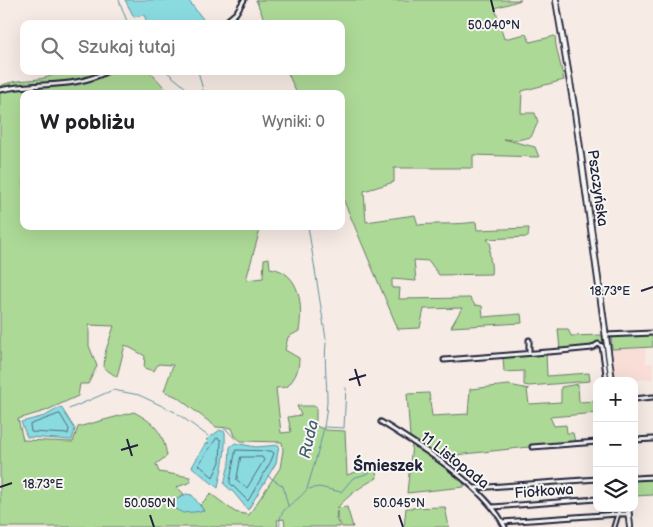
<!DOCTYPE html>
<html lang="pl">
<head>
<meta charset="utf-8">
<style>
	:root { --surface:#fff; --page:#f2f2f2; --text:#202124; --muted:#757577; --line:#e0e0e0 }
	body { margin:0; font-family:"Balsamiq Sans",sans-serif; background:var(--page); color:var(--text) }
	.controls { position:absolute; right:15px; bottom:15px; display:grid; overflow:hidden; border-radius:10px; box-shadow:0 5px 20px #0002 }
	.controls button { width:45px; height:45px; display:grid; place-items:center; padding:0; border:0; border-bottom:1px solid var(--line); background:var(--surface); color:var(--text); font:25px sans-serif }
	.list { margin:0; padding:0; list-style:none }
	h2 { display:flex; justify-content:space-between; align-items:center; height:65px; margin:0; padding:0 20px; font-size:21px }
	h2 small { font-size:16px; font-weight:400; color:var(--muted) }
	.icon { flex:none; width:28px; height:28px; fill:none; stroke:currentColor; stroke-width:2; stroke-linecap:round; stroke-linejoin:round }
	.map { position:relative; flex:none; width:653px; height:527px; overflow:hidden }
	.search { position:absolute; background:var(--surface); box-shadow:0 5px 20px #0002; left:20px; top:20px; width:325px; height:55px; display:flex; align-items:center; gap:12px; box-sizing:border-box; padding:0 18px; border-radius:10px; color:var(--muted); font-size:19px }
	.panel { position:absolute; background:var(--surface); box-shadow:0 5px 20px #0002; left:20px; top:90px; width:325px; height:140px; border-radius:10px }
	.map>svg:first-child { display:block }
	.built { fill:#f8ded6 }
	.green { fill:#add997; stroke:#687e69; fill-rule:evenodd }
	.water { fill:#8adbe0; stroke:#60919e }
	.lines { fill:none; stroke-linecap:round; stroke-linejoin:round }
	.shore { stroke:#4c6c7d; stroke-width:1 }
	.stream { stroke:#60919e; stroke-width:1 }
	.minor-casing { stroke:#22223b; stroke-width:7 }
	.secondary-casing { stroke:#22223b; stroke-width:8 }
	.minor { stroke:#f6f6f2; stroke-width:3 }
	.secondary { stroke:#f6f6f2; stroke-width:4.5 }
	.ticks { fill:none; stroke:#22223b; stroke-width:2 }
	.labels { text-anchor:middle; stroke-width:4; stroke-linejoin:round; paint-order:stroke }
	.street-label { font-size:15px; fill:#22223b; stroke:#f6f6f2 }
	.water-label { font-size:16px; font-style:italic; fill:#415a6d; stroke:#f6f6f2 }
	.neighbourhood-label { font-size:16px; font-weight:bold; fill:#22223b; stroke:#f6f6f2 }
	.ticks-label { font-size:12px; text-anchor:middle; fill:#22223b; stroke:#f6f6f2; stroke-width:4; stroke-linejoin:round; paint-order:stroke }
</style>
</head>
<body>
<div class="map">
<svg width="653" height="527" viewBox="0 0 653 527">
	<rect width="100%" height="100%" fill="#f7ebe5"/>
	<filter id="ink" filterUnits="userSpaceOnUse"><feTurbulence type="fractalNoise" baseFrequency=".02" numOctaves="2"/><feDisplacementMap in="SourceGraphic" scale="10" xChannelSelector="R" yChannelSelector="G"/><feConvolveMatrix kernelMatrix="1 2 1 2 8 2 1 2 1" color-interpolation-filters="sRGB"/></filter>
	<g filter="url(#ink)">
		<path class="built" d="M645 347 646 363H653V379L616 381 612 349Z"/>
		<g class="green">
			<path d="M256 0H521L495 8 504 39 526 34 530 42 555 36 556 46 564 80 522 91 521 113H535L538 122 531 137 517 140 503 139 535 147 539 157 473 155V168H394V182L364 191 366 222 415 215 418 225C437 223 457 225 476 222L477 230 529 228 528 237 487 239 491 245C487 256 493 263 491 274L439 275 429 261 414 260 416 281 392 279V288H400L399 299 470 298 475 305 482 306 483 317 521 314 522 323 451 327 462 308 424 309 420 328 398 329 341 194V94H297L287 71H341V24H266Z"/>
			<path d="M55 71H149L166 89 165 94H24V226H261L246 280 263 278 264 259 269 258 270 268C301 272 303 306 299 331L288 337 285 350 299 358C299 371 295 378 287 387L276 388 281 433 291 432 288 417 301 415 297 406H316V426L326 430 345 431 347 475 375 466 377 478C361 486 349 495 337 508L347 507 353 527H342L337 518V511L336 519 340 527H285L284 519 277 520 278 527H0V86C20 77 35 83 53 75ZM89 325 114 326 105 353 104 368 117 377 125 345 145 356 144 368 154 371 158 364 173 365 164 391 177 397 216 427 232 428 235 436 241 441 282 442 283 450 280 468 249 515 235 512 211 494 200 505 204 511H187L176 500 184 494 177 487 191 482 190 477 159 472 156 464 167 456C163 431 154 423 134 412L78 427 73 442 23 440 18 419 45 411 78 396 80 384H88L97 366 89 346Z"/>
			<path d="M558 329H568L571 336 602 335 603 345 598 341 592 346 560 350Z"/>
			<path d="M646 333H653V347L612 349 611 337 644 335Z"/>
			<path d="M546 353 547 376 589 373 590 381 529 386 524 385V371L504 372 503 357Z"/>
			<path d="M578 384 579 402 597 401V413L550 417 554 426 566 425 567 433H573L575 442 437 457 410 437 407 394 429 393 432 416 468 414 470 389 509 385 529 389 527 390 529 404 561 402V387Z"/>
			<path d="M412 444 463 480 464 487 407 493Z"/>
			<path d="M634 479H653V495L634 496Z"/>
			<path d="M445 507 449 527H404L406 508Z"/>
		</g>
		<g class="water">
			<path d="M125 0H188L207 24H148L144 15 134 17Z"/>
			<path d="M61 407 75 429 72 440 27 437 21 422 45 416Z"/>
			<path d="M220 430 225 432C226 455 222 467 218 488L192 467 205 444 209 443 206 440Z"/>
			<path d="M235 443 256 447 279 445 276 463 248 510 234 493 224 484 229 464 230 447Z"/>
			<path d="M186 494 192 495 204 511 183 513 175 509 176 500Z"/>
		</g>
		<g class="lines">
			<g class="shore">
				<path d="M60 414 69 429 68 434 31 432 30 425Z"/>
				<path d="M217 438 221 440 220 462 213 477 199 465Z"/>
				<path d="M236 450 271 451 274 453 271 461 248 501 230 483Z"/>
				<path d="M241 457H262L264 460 247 488 237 480Z"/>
			</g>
			<g class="stream">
				<path d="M119 0 128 24"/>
				<path d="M166 71 193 94"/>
				<path d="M198 71 204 94"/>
				<path d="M308 226 326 339"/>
				<path d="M69 409 113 390 139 395 175 412"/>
				<path d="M178 414 208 436"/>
				<path d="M324 427 344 428 346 388"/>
				<path d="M224 429 227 430 236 440"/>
				<path d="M268 476 283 486 288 506"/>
				<path d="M309 489 319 487 341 492 353 478 372 472"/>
				<path d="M280 527C277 506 296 505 307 489 315 461 326 431 327 401 327 382 324 362 326 343"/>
			</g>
			<g class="minor-casing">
				<g id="minor">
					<path d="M223 24 236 13 244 0"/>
					<path d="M0 90C36 81 74 90 108 71"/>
					<path d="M606 335 653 333"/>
					<path d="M529 340V353"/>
					<path d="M444 360 561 351 592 348 598 344 602 346 607 381"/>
					<path d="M634 399 653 397"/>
					<path d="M381 422C420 446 485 486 505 527"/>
					<path d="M634 440 653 439"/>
					<path d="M532 447 597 442"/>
					<path d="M634 478 653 477"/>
					<path d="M475 488 597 479"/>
					<path d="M493 507 597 499"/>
					<path d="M502 522 618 514 619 508"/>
					<path d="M614 527 618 514H629"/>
				</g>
			</g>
			<g class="secondary-casing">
				<g id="secondary">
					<path d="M556 0 575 112 612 381"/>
					<path d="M628 508 630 527"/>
				</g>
			</g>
			<use href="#minor" class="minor"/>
			<use href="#secondary" class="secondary"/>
		</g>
	</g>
	<path class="ticks" d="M491 0 494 12M641 291 653 287M355 369 360 386M349 380 366 375M127 439 132 456M121 450 138 445M0 487 12 483M150 515 154 527M399 515 403 527"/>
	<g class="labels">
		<g class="street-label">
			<text transform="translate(598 188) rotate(82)" y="5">Pszczyńska</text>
			<text transform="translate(455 460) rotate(38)" y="5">11 Listopada</text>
			<text transform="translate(544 491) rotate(-4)" y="5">Fiołkowa</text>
		</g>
		<g class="water-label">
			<text transform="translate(308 439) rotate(-77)" y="6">Ruda</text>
		</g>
		<g class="neighbourhood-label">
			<text x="388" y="471">Śmieszek</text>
		</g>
	</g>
	<g class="ticks-label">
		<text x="494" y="29">50.040°N</text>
		<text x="610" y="295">18.73°E</text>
		<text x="43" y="488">18.73°E</text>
		<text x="150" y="507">50.050°N</text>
		<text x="399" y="507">50.045°N</text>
	</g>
</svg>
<div class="controls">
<button>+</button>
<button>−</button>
<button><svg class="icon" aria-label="layers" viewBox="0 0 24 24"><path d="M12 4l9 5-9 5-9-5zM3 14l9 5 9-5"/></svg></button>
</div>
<div class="search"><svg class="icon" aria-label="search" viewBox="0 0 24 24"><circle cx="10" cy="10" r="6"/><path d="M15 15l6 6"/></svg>Szukaj tutaj</div>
<section class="panel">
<h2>W pobliżu<small>Wyniki: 0</small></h2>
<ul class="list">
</ul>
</section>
</div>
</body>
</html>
